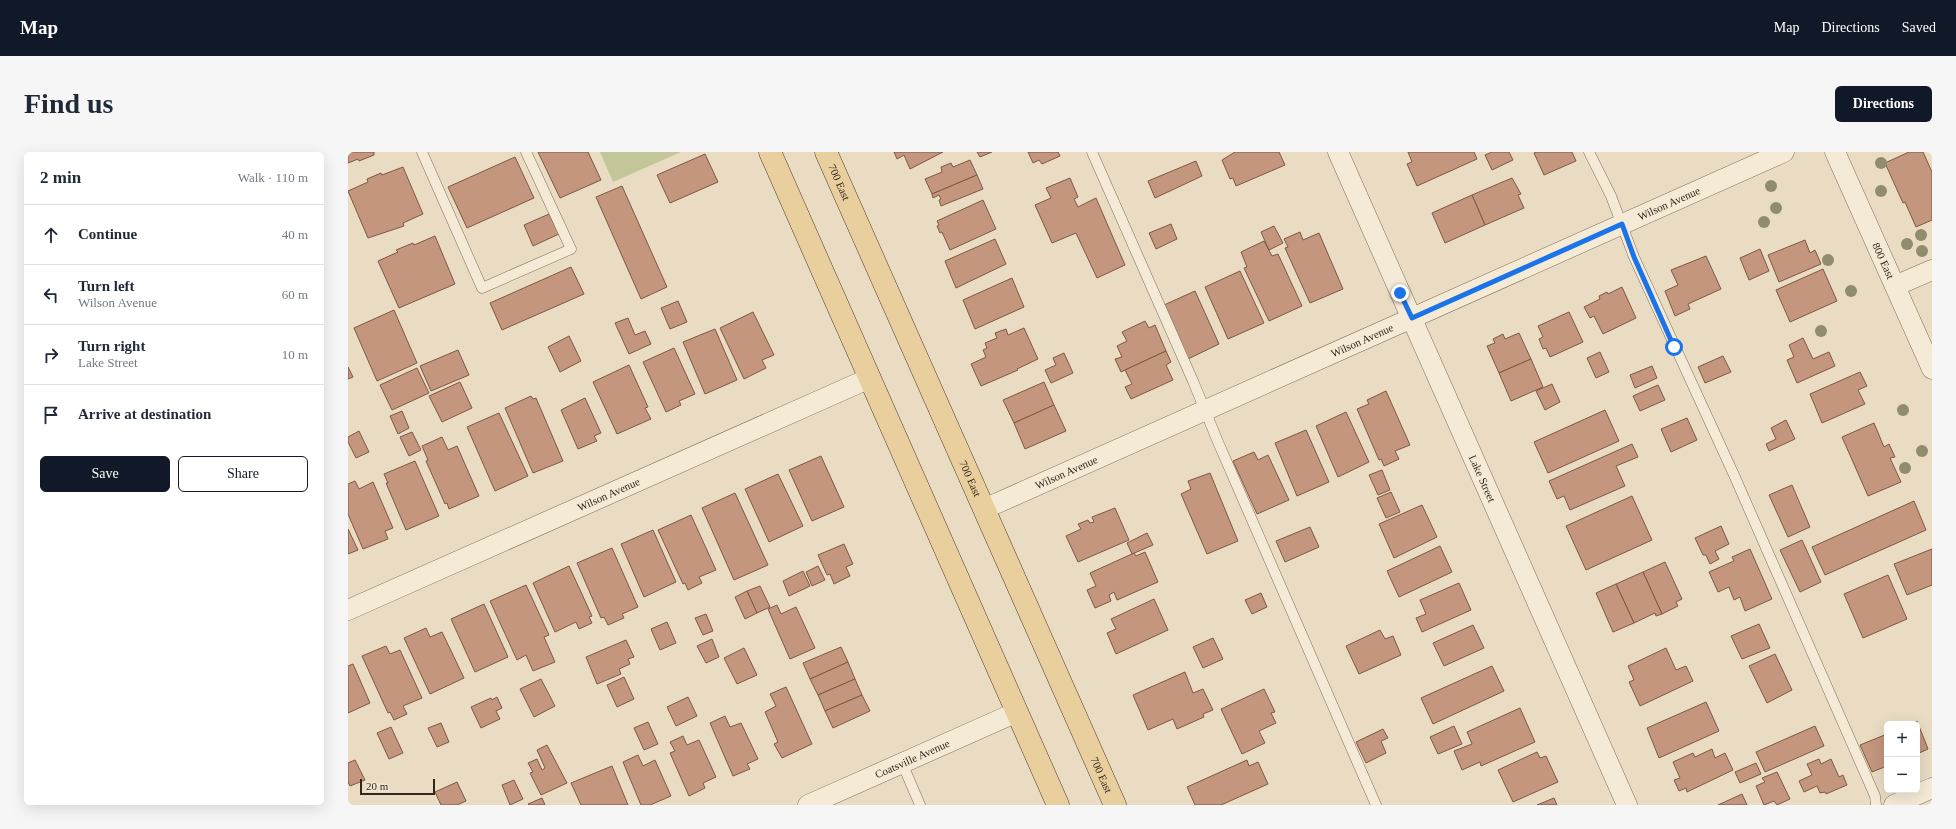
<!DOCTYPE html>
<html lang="en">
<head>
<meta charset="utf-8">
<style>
	:root { --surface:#fff; --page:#f6f6f7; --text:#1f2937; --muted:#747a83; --line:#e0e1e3; --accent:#111827 }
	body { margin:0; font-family:"Times New Roman",serif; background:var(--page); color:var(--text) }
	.controls { position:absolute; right:12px; bottom:12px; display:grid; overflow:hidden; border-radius:6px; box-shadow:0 4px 16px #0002 }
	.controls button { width:36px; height:36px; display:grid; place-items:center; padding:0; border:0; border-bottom:1px solid var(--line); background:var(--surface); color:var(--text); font:20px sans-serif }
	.scale { position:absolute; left:12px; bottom:10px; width:75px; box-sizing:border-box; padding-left:4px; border:2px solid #33271e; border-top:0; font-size:11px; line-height:14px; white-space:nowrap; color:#33271e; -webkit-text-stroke:3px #f1e6d2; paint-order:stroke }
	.stop { position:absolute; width:12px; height:12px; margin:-9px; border:3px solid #1a73e8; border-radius:50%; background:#fff }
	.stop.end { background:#1a73e8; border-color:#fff; box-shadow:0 1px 4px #0008 }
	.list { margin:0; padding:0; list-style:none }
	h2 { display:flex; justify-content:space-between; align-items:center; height:52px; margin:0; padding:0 16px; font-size:17px }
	h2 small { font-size:13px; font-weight:400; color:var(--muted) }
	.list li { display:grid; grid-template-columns:26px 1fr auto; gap:12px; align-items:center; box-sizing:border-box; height:60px; padding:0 16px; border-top:1px solid var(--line) }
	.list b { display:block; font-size:15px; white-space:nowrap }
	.list p { margin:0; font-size:13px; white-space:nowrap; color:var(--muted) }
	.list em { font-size:13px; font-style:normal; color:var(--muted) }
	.actions { display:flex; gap:8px; padding:12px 16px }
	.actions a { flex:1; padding:9px 0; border:1px solid var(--accent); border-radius:6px; text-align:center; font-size:14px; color:var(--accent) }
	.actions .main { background:var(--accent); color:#fff }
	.icon { flex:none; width:22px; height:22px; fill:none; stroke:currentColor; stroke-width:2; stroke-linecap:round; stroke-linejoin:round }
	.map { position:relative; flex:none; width:1584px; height:653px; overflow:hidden; border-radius:6px }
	header { display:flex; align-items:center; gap:24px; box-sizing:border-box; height:56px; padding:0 20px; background:var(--accent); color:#fff }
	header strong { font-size:19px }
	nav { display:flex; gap:22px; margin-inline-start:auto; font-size:14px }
	.intro { display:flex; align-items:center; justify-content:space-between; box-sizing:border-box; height:96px; padding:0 24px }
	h1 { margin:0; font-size:28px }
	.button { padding:10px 18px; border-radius:6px; background:var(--accent); color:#fff; font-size:14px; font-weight:700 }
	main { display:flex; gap:24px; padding:0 24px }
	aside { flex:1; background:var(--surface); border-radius:6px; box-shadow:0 4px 16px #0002 }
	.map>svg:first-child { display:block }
	.green { fill:#c3c698 }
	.building { fill:#c3967d; stroke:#7e5844 }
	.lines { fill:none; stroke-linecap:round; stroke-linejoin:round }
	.service-casing { stroke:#816e5c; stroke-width:11 }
	.minor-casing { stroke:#816e5c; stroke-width:21 }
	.primary-casing { stroke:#4f3d30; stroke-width:23 }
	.service { stroke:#f5ead5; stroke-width:10 }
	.minor { stroke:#f5ead5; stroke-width:20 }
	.primary { stroke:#e9ce9e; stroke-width:22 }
	.tree { fill:#8f8d6d }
	.route { stroke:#1a73e8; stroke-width:5 }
	.labels { text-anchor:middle; stroke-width:4; stroke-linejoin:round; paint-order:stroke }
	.street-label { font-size:11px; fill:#33271e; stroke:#f1e6d2 }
</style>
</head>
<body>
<header>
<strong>Map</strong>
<nav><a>Map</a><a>Directions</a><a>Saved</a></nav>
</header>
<div class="intro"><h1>Find us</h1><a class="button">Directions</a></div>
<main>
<aside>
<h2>2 min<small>Walk · 110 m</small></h2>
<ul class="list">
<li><svg class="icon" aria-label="ahead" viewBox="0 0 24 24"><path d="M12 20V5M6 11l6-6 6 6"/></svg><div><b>Continue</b></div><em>40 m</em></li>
<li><svg class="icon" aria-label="left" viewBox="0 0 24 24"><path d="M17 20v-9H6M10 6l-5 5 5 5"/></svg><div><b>Turn left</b><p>Wilson Avenue</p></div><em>60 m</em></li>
<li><svg class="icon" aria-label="right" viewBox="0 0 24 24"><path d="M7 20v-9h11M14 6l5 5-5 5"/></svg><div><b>Turn right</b><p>Lake Street</p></div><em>10 m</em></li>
<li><svg class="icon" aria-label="arrive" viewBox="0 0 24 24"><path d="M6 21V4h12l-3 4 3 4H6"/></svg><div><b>Arrive at destination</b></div></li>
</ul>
<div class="actions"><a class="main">Save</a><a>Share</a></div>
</aside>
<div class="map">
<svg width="1584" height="653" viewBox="0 0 1584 653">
	<rect width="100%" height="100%" fill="#e9dcc3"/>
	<path class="green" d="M252 0H333L265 30Z"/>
	<g class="building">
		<path d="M0 0H26V3L11 9 10 7 0 11Z"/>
		<path d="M190 0H240L253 28 212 46Z"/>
		<path d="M546 0H595L562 17 556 3 549 7Z"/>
		<path d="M629 0H644L632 5Z"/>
		<path d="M680 0H710L712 4 694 12 691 8 685 11Z"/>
		<path d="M887 0H931L937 13 888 34 885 26 882 27 874 8Z"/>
		<path d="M1060 0H1126L1129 7 1069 34 1059 12 1064 10Z"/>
		<path d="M1144 0H1161L1165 8 1144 18 1137 3Z"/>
		<path d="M1188 0H1224L1228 9 1196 23 1186 1Z"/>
		<path d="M1561 0H1575L1584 20V68L1568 75 1557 50 1555 51 1537 11Z"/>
		<path d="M357 2 370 30 322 51 309 23Z"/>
		<path d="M167 5 186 46 119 76 100 35Z"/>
		<path d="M622 8 629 23 584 42 577 27 594 20 593 15 603 11 605 15Z"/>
		<path d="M848 9 854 24 807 46 800 29Z"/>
		<path d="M55 15 75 62 55 71 56 74 20 86 0 39 20 30 19 27 33 21 34 23Z"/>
		<path d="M629 23 635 37 593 54 591 48 593 47 591 43 585 46 584 42Z"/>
		<path d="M722 26 730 45 726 47 730 55 748 46 777 113 749 126 728 81 704 91 687 53 703 46 698 36Z"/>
		<path d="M1164 26 1173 42 1170 43 1176 56 1137 73 1124 43Z"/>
		<path d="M274 34 319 135 293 147 248 45Z"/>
		<path d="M1124 43 1137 73 1097 91 1084 61Z"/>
		<path d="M635 48 648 77 602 98 594 80 592 81 589 74 591 73 589 69Z"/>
		<path d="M201 62 211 82 185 94 176 73Z"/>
		<path d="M823 72 829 87 808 97 801 81Z"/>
		<path d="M926 74 935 91 921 98 913 80Z"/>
		<path d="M952 80 955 88 971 81 995 137 962 151 937 96 940 95 936 87Z"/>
		<path d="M87 84 107 132 51 156 30 109 50 100 48 98 65 91 66 93Z"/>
		<path d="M647 87 658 112 608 136 597 109Z"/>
		<path d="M1457 88 1462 101 1467 98 1473 112 1431 130 1420 103Z"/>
		<path d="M916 89 924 104 930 102 954 154 921 169 896 116 899 115 893 100Z"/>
		<path d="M1412 97 1421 119 1401 128 1392 106Z"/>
		<path d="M1358 104 1373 137 1340 152 1342 157 1327 164 1317 139 1330 133 1323 118Z"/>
		<path d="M223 115 236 142 154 178 142 151Z"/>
		<path d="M1475 117 1489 149 1442 170 1428 138Z"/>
		<path d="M892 119 916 171 880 187 857 135Z"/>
		<path d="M664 126 676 155 627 177 615 148Z"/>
		<path d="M1274 135 1288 166 1255 182 1246 164 1242 166 1236 155 1252 147 1251 144 1259 140 1260 142Z"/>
		<path d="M847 139 871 192 840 207 816 153Z"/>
		<path d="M330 149 339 170 322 177 313 156Z"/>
		<path d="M46 158 69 211 29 229 6 176Z"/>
		<path d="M405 160 426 203 414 208 418 216 396 227 372 176Z"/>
		<path d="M1221 160 1235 190 1202 205 1198 196 1195 197 1191 187 1195 185 1190 174Z"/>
		<path d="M280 166 287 183 297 179 303 192 281 202 267 171Z"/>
		<path d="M797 169 801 176 807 173 818 199 773 220 767 207 774 205 769 194 779 189 774 180Z"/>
		<path d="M676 176 690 207 669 217 670 218 633 234 623 212 638 205 635 198 639 196 637 191 649 186 647 181 658 177 660 183Z"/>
		<path d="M367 177 389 228 357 242 335 190Z"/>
		<path d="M1171 181 1183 207 1151 221 1139 194 1147 191 1145 187 1155 182 1157 187Z"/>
		<path d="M221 184 233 209 212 220 200 195Z"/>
		<path d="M1455 186 1465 207 1481 200 1487 214 1449 231 1439 208 1446 205 1441 193Z"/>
		<path d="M326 196 347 242 331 249 333 253 318 260 295 210Z"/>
		<path d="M110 198 121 223 83 239 72 214Z"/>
		<path d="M818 199 823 210 818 213 825 228 783 247 777 235 784 232 777 218Z"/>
		<path d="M1252 200 1261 220 1248 226 1239 206Z"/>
		<path d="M716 201 725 221 703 231 697 218 708 213 705 206Z"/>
		<path d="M1375 204 1383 220 1357 231 1350 215Z"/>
		<path d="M1183 207 1195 235 1163 249 1151 221Z"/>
		<path d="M281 213 300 255 297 256 303 267 269 282 245 230Z"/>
		<path d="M1304 214 1309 226 1287 236 1282 223Z"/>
		<path d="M0 215 5 225 0 227Z"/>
		<path d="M69 216 81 241 44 258 32 233Z"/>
		<path d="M1512 220 1519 234 1510 238 1517 252 1474 271 1462 242Z"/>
		<path d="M112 230 124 256 94 270 81 244Z"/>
		<path d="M696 230 706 253 666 271 655 248Z"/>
		<path d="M1204 232 1212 250 1197 258 1188 239Z"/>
		<path d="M1310 233 1317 248 1292 259 1285 244Z"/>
		<path d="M1038 239 1062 293 1047 299 1051 307 1036 314 1033 307 1031 308 1009 257 1021 252 1019 248Z"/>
		<path d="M183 244 185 247 188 246 215 309 185 321 157 256Z"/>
		<path d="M237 246 253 281 246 284 249 289 230 297 213 258Z"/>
		<path d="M706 253 718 279 677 297 666 271Z"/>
		<path d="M1257 258 1271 289 1200 321 1186 290Z"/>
		<path d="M54 259 61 276 50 282 42 264Z"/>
		<path d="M998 260 1021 310 990 325 968 274Z"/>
		<path d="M151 261 180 324 147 339 119 275Z"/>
		<path d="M1339 266 1349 288 1323 300 1313 277Z"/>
		<path d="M1438 268 1447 287 1421 299 1418 292 1428 287 1423 276Z"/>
		<path d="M1526 271 1536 295 1541 292 1547 305 1542 306 1553 330 1520 344 1494 285Z"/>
		<path d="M958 278 981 330 949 344 927 291Z"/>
		<path d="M11 279 21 300 8 306 0 290V285Z"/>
		<path d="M64 280 73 298 61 304 52 285Z"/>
		<path d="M94 285 100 298 109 294 131 344 101 357 99 351 97 352 78 309 80 308 74 294Z"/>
		<path d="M1284 292 1290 305 1268 314 1277 334 1222 358 1216 344 1209 347 1201 329Z"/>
		<path d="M906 300 910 308 920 303 941 348 909 362 885 309Z"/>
		<path d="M473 304 496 355 464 369 441 318Z"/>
		<path d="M67 309 91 364 58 378 38 331H40L36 322Z"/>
		<path d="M1034 318 1042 338 1030 343 1021 323Z"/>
		<path d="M862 321 890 389 859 402 833 342 843 337 840 329Z"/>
		<path d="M430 322 455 374 421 390 397 337Z"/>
		<path d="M7 329 11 337 25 330 45 376 37 379 40 387 15 397 0 362V332Z"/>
		<path d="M1444 333 1462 375 1440 385 1421 343Z"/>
		<path d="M1043 340 1052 360 1038 366 1029 346Z"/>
		<path d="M387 341 420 413 386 428 354 356Z"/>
		<path d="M1284 344 1304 388 1238 418 1218 374Z"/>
		<path d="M1566 349 1578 378 1477 423 1464 395Z"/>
		<path d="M1074 353 1089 385 1046 406 1031 372Z"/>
		<path d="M767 356 781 388 730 410 718 384 733 377 730 372 740 368 742 371 746 370 744 365Z"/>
		<path d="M343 363 368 418 351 425 354 431 340 438 337 431 335 432 310 378Z"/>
		<path d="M1373 374 1381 392 1367 399 1371 407 1362 412 1358 403H1355L1347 386Z"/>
		<path d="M962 375 971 395 937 410 928 389Z"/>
		<path d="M0 377 10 398 0 402Z"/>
		<path d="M305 378 328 430 296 445 273 392Z"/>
		<path d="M799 381 805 393 784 402 779 391Z"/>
		<path d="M1454 388 1473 430 1452 440 1432 398Z"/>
		<path d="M496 392 505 412 498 415 502 424 486 432 482 422 479 423 470 403Z"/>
		<path d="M1092 394 1104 420 1051 445 1039 419Z"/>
		<path d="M264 396 290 455 274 462 276 466 260 473 256 465 253 466 229 411Z"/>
		<path d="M1402 397 1424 447 1397 459 1392 445 1386 448 1381 435 1370 440 1361 420 1386 409 1384 405Z"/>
		<path d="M1584 397V433L1559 443 1546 412Z"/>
		<path d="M797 400 810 430 769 448 766 440 761 443 763 449 747 456 739 438 748 434 742 421 786 401 788 404Z"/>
		<path d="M1317 410 1334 447 1328 450 1330 454 1314 462 1295 420Z"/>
		<path d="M221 414 244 464 241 465 244 471 231 477 228 470 207 480 185 431Z"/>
		<path d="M470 414 477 428 464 434 458 420Z"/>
		<path d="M455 419 462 434 441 444 435 429Z"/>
		<path d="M1295 420 1314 462 1308 464 1307 461 1286 471 1268 432Z"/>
		<path d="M1540 423 1559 467 1515 486 1496 442Z"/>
		<path d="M1111 431 1123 458 1074 480 1068 466 1078 462 1072 448Z"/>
		<path d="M1268 432 1286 471 1265 480 1248 441Z"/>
		<path d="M178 433 201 483 196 485 207 510 185 519 178 503 169 508 142 449Z"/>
		<path d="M412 434 422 455 409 461 399 439Z"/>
		<path d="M399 439 409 461 397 467 387 445Z"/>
		<path d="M913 441 919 455 904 462 897 448Z"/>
		<path d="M806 447 820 478 768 502 759 481 768 477 763 467Z"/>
		<path d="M136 452 160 505 127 520 103 467Z"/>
		<path d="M429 453 433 462 448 455 467 496 442 507 420 457Z"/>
		<path d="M358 462 365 479 355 483 347 466Z"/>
		<path d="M319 470 328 491 312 498 303 477Z"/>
		<path d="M1411 472 1422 496 1394 507 1383 484Z"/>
		<path d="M1125 473 1136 496 1096 514 1085 491Z"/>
		<path d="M78 476 82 485 94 480 116 526 82 542 56 486Z"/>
		<path d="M1032 478 1037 487 1045 484 1053 503 1011 522 998 494Z"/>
		<path d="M865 486 875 507 855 516 845 495Z"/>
		<path d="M364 487 371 505 358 511 349 494Z"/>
		<path d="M278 488 286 505 280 507 282 512 271 517 273 522 249 532 238 505Z"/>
		<path d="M38 494 42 502 52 498 74 546 55 554 59 562 46 568 42 560 40 561 14 504Z"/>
		<path d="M493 495 500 510 462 527 455 511Z"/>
		<path d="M396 496 409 523 389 532 376 506Z"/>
		<path d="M1318 496 1328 518 1338 514 1345 529 1292 554 1281 530 1286 528 1280 514Z"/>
		<path d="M1427 502 1444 538 1419 551 1401 514Z"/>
		<path d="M500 510 507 527 470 543 462 527Z"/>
		<path d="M5 512 22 551 0 561V514Z"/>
		<path d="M1144 514 1156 539 1085 572 1073 546Z"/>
		<path d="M837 520 845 541 855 537 865 558 855 562 856 565 829 577 825 567 800 578 785 543Z"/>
		<path d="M276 525 286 547 269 555 259 533Z"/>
		<path d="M193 527 207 554 186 565 172 537Z"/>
		<path d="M507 527 514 543 477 559 470 543Z"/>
		<path d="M438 535 464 592 434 606 426 592 430 590 417 560 428 554 422 542Z"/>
		<path d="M916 537 927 560 923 561 928 571 911 579 917 591 894 602 873 557Z"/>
		<path d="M514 543 522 559 485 576 477 559Z"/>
		<path d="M149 545 154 556 148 559 152 567 133 576 123 555 143 546 144 548Z"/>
		<path d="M340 545 349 564 328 574 319 555Z"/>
		<path d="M1358 550 1371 579 1311 606 1299 576Z"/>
		<path d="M1172 556 1187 590 1133 614 1132 610 1114 618 1106 599 1124 592 1119 580Z"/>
		<path d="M377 564 382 575 393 571 410 607 399 612 402 617 385 624 362 571Z"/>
		<path d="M1569 569 1580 597 1569 602V572H1563Z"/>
		<path d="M300 570 310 592 296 598 286 576Z"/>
		<path d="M93 571 101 590 89 595 80 576Z"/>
		<path d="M1106 574 1114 592 1090 602 1082 585Z"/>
		<path d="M1467 574 1476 594 1417 620 1408 600Z"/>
		<path d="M43 575 55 601 41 607 29 581Z"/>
		<path d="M1035 577 1040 586 1033 589 1038 601 1018 611 1008 590Z"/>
		<path d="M1539 582V614L1524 620 1512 593Z"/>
		<path d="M335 584 339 593 351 588 368 625 355 631 357 636 341 644 322 601 327 599 322 590Z"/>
		<path d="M199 593 219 631 193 643 182 621 185 620 180 611 189 607 194 618 197 616 189 598Z"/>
		<path d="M1364 597 1367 606 1377 601 1385 618 1339 640 1338 636 1331 639 1326 628 1332 626 1325 610 1345 601 1347 605Z"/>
		<path d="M1189 600 1192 606 1198 604 1210 630 1165 650 1150 618Z"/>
		<path d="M290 603 295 614 307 608 323 644 302 653H293L275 610Z"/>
		<path d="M1471 607 1473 612 1483 607 1491 625 1495 623 1499 633 1478 642 1477 640 1472 641 1469 634 1456 640 1451 629 1464 623 1459 612Z"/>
		<path d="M7 608 17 628 2 634 0 630V611Z"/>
		<path d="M899 608 901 614 910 610 920 632 873 653H847L839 635Z"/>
		<path d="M1408 611 1413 622 1392 631 1387 620Z"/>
		<path d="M264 614 280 653H233L223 631Z"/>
		<path d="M1429 620 1442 647 1429 653 1426 649 1416 653 1408 634 1417 630 1414 626Z"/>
		<path d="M166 628 175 647 162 653 154 633Z"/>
		<path d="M109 630 118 649 109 653H93L87 640Z"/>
		<path d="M1394 642 1399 653H1370Z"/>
		<path d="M194 646 197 653H181L180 652Z"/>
		<path d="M1206 646 1209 653H1189Z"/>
	</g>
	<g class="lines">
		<g class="service-casing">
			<g id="service">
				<path d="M74 0 134 136 223 97 178 0"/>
				<path d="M744 0 845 229 870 290 1028 653"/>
				<path d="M1241 0 1263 44 1286 105 1386 323 1527 644 1528 653"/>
				<path d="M554 611 572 653"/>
			</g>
		</g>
		<g class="minor-casing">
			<g id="minor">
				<path id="s1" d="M990 0 1279 653"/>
				<path id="s2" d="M1487 0 1584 217"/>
				<path d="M1547 134 1584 118"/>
				<path id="s3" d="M636 357 1436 0"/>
				<path id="s4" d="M0 458 522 226"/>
				<path id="s5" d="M460 653 669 560"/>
				<path d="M1546 653 1584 636"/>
			</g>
		</g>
		<g class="primary-casing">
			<g id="primary">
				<path d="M422 0 710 653"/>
				<path id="s6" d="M478 0 767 653"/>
			</g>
		</g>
		<use href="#service" class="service"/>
		<use href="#minor" class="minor"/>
		<use href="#primary" class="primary"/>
	</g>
	<g class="tree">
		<circle cx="1533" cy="11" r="6"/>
		<circle cx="1423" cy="34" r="6"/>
		<circle cx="1533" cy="39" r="6"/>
		<circle cx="1428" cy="56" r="6"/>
		<circle cx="1416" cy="70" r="6"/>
		<circle cx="1573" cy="83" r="6"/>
		<circle cx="1559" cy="92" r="6"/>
		<circle cx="1574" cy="99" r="6"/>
		<circle cx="1480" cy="108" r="6"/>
		<circle cx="1503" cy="139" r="6"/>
		<circle cx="1473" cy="179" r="6"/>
		<circle cx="1555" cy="258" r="6"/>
		<circle cx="1574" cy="299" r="6"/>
		<circle cx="1557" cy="316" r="6"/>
	</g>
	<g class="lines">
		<path class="route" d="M1052 141 1064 166 1274 72 1286 105 1326 195"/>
	</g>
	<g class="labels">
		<g class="street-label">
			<text dy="4" stroke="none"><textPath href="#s6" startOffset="33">700 East</textPath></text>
			<text dy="4" stroke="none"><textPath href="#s3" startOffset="750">Wilson Avenue</textPath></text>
			<text dy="4" stroke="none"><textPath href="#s2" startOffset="119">800 East</textPath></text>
			<text dy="4" stroke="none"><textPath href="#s3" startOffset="414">Wilson Avenue</textPath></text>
			<text dy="4" stroke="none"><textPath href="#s3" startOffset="90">Wilson Avenue</textPath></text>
			<text dy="4" stroke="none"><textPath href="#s6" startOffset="357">700 East</textPath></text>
			<text dy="4" stroke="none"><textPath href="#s1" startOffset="357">Lake Street</textPath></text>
			<text dy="4" stroke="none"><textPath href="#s4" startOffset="285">Wilson Avenue</textPath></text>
			<text dy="4" stroke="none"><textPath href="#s5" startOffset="114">Coatsville Avenue</textPath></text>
			<text dy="4" stroke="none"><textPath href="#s6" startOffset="681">700 East</textPath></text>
		</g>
	</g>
</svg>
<div class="controls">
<button>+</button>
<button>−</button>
</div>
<div class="scale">20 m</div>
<div class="stop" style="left:1326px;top:195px"></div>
<div class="stop end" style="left:1052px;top:141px"></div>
</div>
</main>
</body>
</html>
